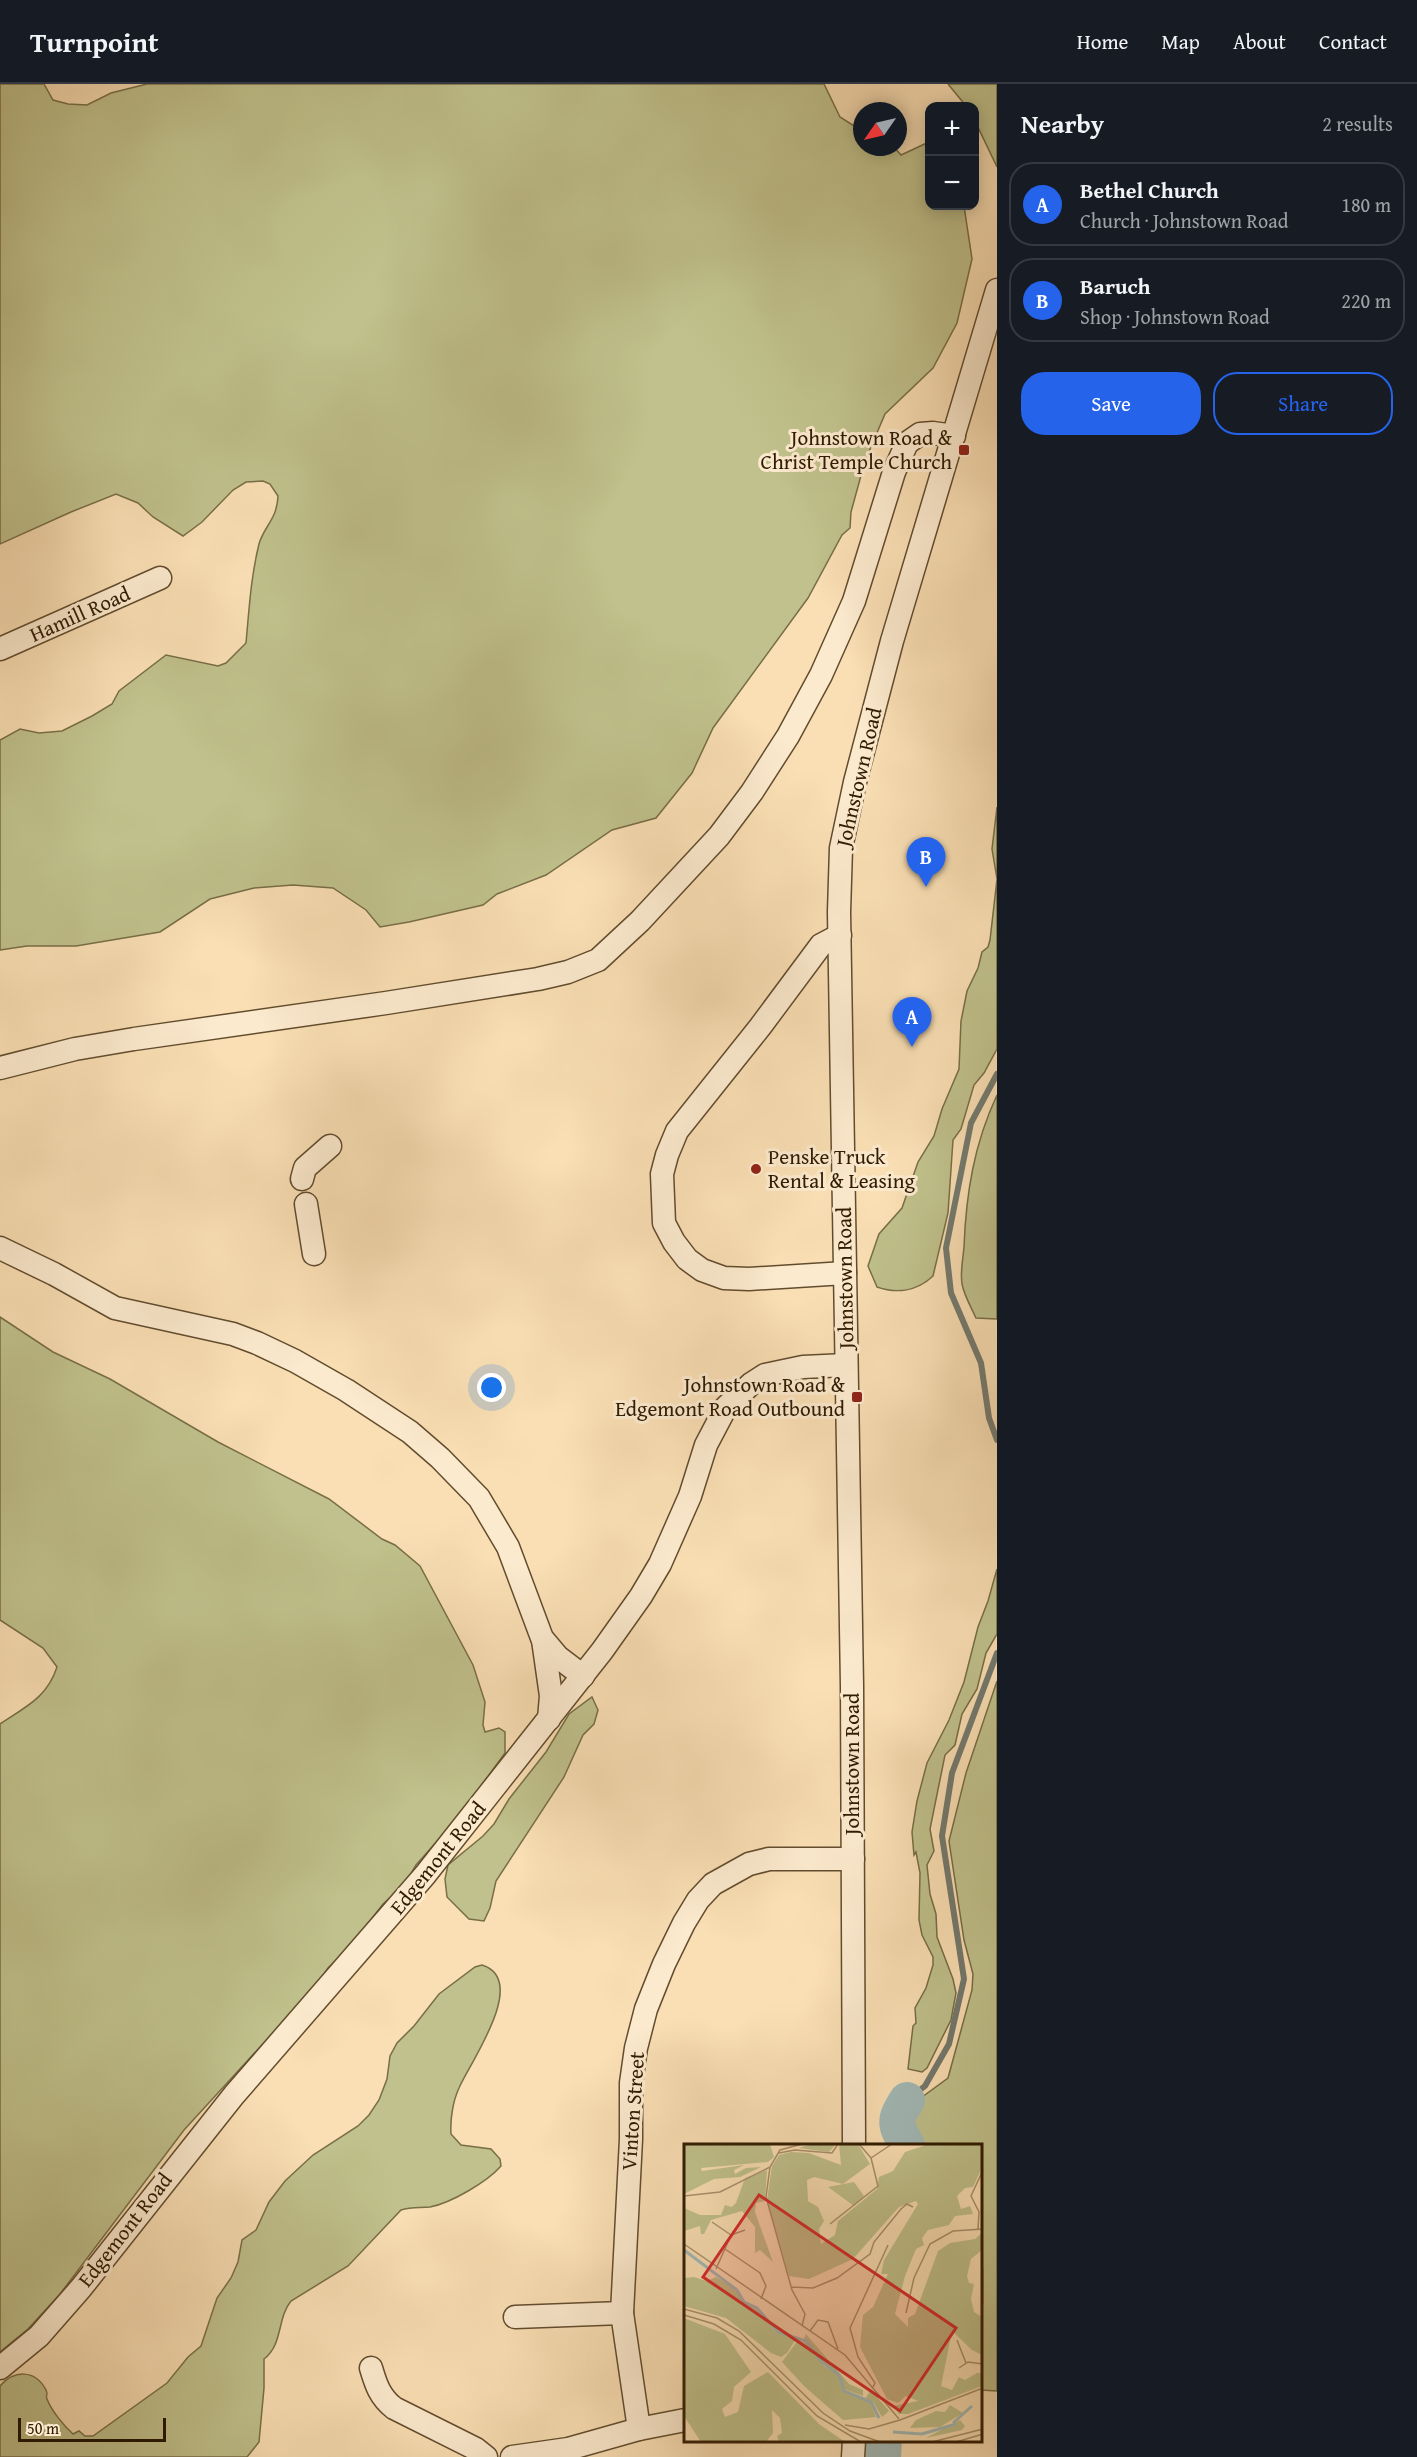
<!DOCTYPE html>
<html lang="en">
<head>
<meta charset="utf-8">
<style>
	:root { --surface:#171b24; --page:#242831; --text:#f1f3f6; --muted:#9ea1a6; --line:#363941; --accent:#2563eb }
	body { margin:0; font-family:"Gentium Book Plus",serif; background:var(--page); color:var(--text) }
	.controls { position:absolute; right:18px; top:18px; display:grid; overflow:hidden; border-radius:12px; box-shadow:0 3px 15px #0003 }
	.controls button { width:54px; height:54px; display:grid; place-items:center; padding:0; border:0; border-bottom:2px solid var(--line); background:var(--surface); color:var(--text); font:30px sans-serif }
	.compass { position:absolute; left:853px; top:18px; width:54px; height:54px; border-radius:50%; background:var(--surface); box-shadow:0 3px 15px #0003; rotate:236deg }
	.scale { position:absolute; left:18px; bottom:15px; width:148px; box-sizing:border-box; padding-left:6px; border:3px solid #301b02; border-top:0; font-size:16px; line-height:21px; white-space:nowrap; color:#301b02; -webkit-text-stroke:4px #fceace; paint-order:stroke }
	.you { position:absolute; left:492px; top:1304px; width:21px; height:21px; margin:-15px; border:4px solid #fff; border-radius:50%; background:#1a73e8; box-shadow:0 0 0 9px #1a73e833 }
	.badge { display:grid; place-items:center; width:39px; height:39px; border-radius:50%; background:var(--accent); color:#fff; font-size:20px; font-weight:700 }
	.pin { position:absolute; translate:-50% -50px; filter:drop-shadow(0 2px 3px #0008) }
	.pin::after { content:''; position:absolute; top:32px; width:21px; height:18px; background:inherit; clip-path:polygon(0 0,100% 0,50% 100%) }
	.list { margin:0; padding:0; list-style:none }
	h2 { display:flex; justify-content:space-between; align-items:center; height:78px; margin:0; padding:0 24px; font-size:26px }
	h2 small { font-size:20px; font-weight:400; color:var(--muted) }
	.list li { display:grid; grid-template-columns:39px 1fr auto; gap:18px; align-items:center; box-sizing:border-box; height:84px; margin:0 12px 12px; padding:0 12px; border:2px solid var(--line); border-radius:24px }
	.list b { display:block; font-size:22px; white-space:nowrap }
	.list p { margin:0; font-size:20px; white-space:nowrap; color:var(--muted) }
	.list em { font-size:20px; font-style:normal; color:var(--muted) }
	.actions { display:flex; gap:12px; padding:18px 24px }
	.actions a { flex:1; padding:14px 0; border:2px solid var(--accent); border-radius:24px; text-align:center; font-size:21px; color:var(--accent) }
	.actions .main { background:var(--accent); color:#fff }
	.map { position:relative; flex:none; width:997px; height:2373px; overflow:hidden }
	header { display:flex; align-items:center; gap:36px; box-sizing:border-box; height:84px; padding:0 30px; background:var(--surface); border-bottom:2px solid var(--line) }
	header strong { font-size:28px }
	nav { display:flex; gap:33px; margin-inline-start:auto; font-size:21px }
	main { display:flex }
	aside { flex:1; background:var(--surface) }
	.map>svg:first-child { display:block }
	.green { fill:#c0c18c; stroke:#786e47; stroke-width:1.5 }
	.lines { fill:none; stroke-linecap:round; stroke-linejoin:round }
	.stream { stroke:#747a6f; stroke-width:6 }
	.river { stroke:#a2bab8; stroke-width:36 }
	.minor-casing { stroke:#624c2e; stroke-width:25 }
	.minor { stroke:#fceace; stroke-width:22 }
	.poi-dot { fill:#8f2418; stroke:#fceace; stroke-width:2 }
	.labels { text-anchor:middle; stroke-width:6; stroke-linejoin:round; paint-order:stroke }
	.poi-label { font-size:21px; fill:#301b02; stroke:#fceace; text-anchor:end }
	.street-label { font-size:21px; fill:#301b02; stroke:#fceace }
	.inset-river { fill:none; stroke:#a2bab8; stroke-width:3 }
	.inset-road { fill:none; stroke:#a9916d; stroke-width:1.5 }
	.view { fill:#d62828; fill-opacity:0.15; stroke:#d62828; stroke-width:3 }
	.inset-edge { fill:none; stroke:#301b02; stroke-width:3 }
</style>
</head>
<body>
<header>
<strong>Turnpoint</strong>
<nav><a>Home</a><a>Map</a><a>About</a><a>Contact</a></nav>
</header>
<main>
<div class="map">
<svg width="997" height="2373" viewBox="0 0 997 2373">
	<rect width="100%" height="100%" fill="#fadfb4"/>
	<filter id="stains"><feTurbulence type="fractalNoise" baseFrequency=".00333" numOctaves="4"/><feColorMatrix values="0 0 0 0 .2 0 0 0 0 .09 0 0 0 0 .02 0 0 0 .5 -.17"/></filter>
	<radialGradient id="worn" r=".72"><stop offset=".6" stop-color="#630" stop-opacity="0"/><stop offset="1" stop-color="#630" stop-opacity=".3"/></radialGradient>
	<g class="green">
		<path d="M0 0H44L53 16 68 20 87 21 111 9 147 0H824L840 33 862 47V63H894L901 71 929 58 930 122H964L972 175 957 239 933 284 885 330 865 377 851 428 850 444 842 451 808 514 713 644 692 689 656 734 612 746 546 791 497 810 483 821 409 838 380 843 366 826 333 804 293 801 254 804 210 815 160 848 76 862H27L0 866V656L20 645 39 649 62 647 92 632 112 620 119 607 166 571 218 582 226 579 246 559C249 526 251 492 259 460 264 442 277 436 278 412L270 400 263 397 246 398 233 406 202 438 183 452 153 433 138 419 116 410 71 428 0 460Z"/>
		<path d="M948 0H997V83L975 37 974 22H966Z"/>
		<path d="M997 723V965L984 989 974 1001 961 1045 953 1056 948 1129 933 1192C917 1207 897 1210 877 1203L868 1182 879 1150 902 1124 918 1078 934 1052 942 1025 959 985 961 937 967 907 978 884 982 868 988 863 990 856 997 795 992 765Z"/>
		<path d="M997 1011V1235L976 1234C971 1223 964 1211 962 1200 960 1187 963 1176 964 1163 966 1110 974 1060 997 1011Z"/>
		<path d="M0 1233 53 1268 110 1295 218 1358 329 1415 382 1455 395 1461 420 1482 473 1581 485 1618 483 1641 485 1648 499 1644 505 1648V1669L456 1736 416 1781 405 1800 383 1820 350 1863 328 1884 315 1903 184 2046 60 2210 28 2245 0 2268V1640C25 1623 47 1614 57 1583L43 1564 0 1536Z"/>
		<path d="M997 1485V1550L986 1569 977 1605 962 1630 955 1661 945 1671 930 1745 934 1767 927 1781 930 1810 936 1830 937 1853 953 1895 956 1909 951 1936 927 1984 922 1988 908 1985 913 1942 916 1939 915 1924 926 1904 933 1881V1873L922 1851 919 1836 920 1789 916 1768 914 1771 912 1748 917 1717 927 1679 949 1636 964 1598 978 1543 988 1517Z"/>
		<path d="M997 1597V2307L981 2306 980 2061H919L908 2039 907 2024 948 1994 972 1906 973 1890 964 1856 949 1757 966 1689Z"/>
		<path d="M592 1613 598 1626 594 1640 583 1651 564 1693 496 1797 490 1824 484 1837 469 1835 447 1813 445 1795 448 1781 483 1752 494 1740 509 1715 546 1668 569 1630Z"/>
		<path d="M482 1881C530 1896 469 1980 459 2004 453 2017 450 2035 451 2050L461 2061 491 2065 500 2075 501 2082C487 2098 451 2119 430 2123 420 2124 411 2123 401 2126L348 2182 291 2217C277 2234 283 2261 264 2275V2304L259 2358 247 2373H0V2302C14 2286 35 2285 46 2306 49 2314 45 2307 47 2315 51 2326 64 2342 73 2350L79 2347 85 2352H93L167 2299 188 2273 201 2262 217 2214 231 2194 238 2178 242 2156 256 2146 269 2118 285 2097 313 2071 358 2042 369 2031 379 2016 387 1995 390 1972 397 1959 414 1942 439 1910 475 1883Z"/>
	</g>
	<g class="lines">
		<g class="stream">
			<path d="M997 990 971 1039 946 1164 951 1209 981 1279 989 1334 997 1356"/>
			<path d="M907 2016 925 2002 949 1960 964 1895 942 1752 952 1689 997 1569"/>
		</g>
		<g class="river">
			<path d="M907 2016C893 2038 895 2040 907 2061"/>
			<path d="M883 2373 884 2356"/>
		</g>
		<g class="minor-casing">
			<g id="minor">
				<path d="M0 565 160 494"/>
				<path d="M840 851 821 861 760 943 677 1047 667 1071 662 1090 664 1139 674 1158 687 1175 702 1186 724 1194 749 1195 845 1189"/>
				<path d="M0 984 75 965 134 955 386 919 538 895 568 888 598 876 640 837 719 752 752 708 788 652 821 591 854 517 894 388 907 359 920 350 933 349 954 352"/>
				<path d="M302 1095 305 1084 330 1062"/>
				<path d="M306 1120 314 1170"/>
				<path d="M0 1164 54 1190 115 1224 233 1250 257 1259 295 1277 346 1306 410 1348 440 1374 479 1414 508 1463 542 1554 558 1573 583 1592"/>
				<path d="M543 1556 551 1612 549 1635"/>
				<path d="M854 2061 852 1602 839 828 841 764 855 698 892 557 997 206"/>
				<path d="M515 2233 622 2229"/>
				<path d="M0 2284 39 2252 81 2204 234 2011 425 1791 602 1567 641 1512 660 1480 690 1412 706 1361 726 1323 751 1300 765 1291 803 1283 846 1281"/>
				<path d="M371 2284C376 2301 380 2313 394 2324L476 2365 486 2373"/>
				<path d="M639 2345 622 2229 631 2055V1999L636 1964 646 1925 664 1880 684 1839 698 1816 713 1800 749 1780 769 1775H853"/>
				<path d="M512 2373 568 2365 639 2345 685 2336"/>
				<path d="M853 2373 854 2356"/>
			</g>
		</g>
		<use href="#minor" class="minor"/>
	</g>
	<g class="poi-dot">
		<rect x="958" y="360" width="12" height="12" rx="3"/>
		<circle cx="756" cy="1085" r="6"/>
		<rect x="851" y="1307" width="12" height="12" rx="3"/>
	</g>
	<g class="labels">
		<g class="poi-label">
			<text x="952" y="361">Johnstown Road &amp;<tspan x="952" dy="24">Christ Temple Church</tspan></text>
			<text x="768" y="1080" text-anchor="start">Penske Truck<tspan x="768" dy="24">Rental &amp; Leasing</tspan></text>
			<text x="845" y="1308">Johnstown Road &amp;<tspan x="845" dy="24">Edgemont Road Outbound</tspan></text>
		</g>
		<g class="street-label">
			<text transform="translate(80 530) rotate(-24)" y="7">Hamill Road</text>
			<text transform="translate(859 693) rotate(-77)" y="7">Johnstown Road</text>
			<text transform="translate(845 1194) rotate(-91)" y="7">Johnstown Road</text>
			<text transform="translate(852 1680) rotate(-90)" y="7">Johnstown Road</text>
			<text transform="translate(438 1774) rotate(-51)" y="7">Edgemont Road</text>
			<text transform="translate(633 2027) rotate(-86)" y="7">Vinton Street</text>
			<text transform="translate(125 2146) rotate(-52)" y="7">Edgemont Road</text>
		</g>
	</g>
	<g transform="translate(684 2060)">
		<rect width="298" height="298" fill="#fadfb4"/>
		<path d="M0 0H86L90 13 84 18 17 24 18 27 60 21 50 26 51 30 62 24 77 23 56 33 30 35 0 50ZM128 0H152L145 8 115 4ZM155 0H174L186 20 159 40 130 33 123 36 124 57 134 63 140 77 135 85 137 100 151 91 154 77 193 45 195 33 209 27 221 8 245 0H298V24L289 43 281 44 273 52 277 65 286 62 289 70 271 72 265 81 244 86 238 94 240 101 232 105 221 132 211 170 224 183V174L231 170 254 107 266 99 291 95 298 89V106L287 115 283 132 285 139 290 140 287 155 290 168 298 173V211L288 206 268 187 257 242 268 246 275 233 281 236 293 229H298V242L224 270H215L209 262 234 257 222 252 214 259 203 255 176 203 179 171 189 163 204 130H197L200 116 234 60 232 57 215 63 169 115 125 135 105 132 83 56 88 22 95 11 107 8 125 9 157 21ZM83 26 81 57 72 59 71 68 89 118 76 106 71 109V83L58 67 27 76 20 90H17L16 82 0 87V64L16 71H37L41 61 48 63 52 59 61 34ZM170 38 180 52 170 62 144 43ZM10 133 23 137 32 133 52 145 59 158 73 164 91 187 112 195 103 209 97 213 87 209 42 174 0 162V134ZM0 174 41 190 67 228 50 243 48 257 38 265 41 273 54 268 60 242 84 228 135 280 161 298H95L93 292 98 289 96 274 88 266 89 289 82 298H17L0 272ZM122 190 165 240 179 246V252L160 245 156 230 138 217 120 194ZM114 196 124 200 140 222 154 231 159 247 186 258 192 273 159 276 121 243 98 218ZM187 246 205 267 198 273 189 258 181 255ZM266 261 279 269 256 283 226 284 232 276 252 267 261 268ZM276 276 281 282 278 286 242 294Z" fill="#c0c18c"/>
		<path class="inset-river" d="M0 106 53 146M53 146 60 158 73 164 94 188 122 197 138 218 155 231 160 247 187 258 195 274M269 279 288 262M209 288 238 290 272 280"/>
		<path class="inset-road" d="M175 0 187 14M95 9 111 6 148 9 154 0M187 14 208 0M0 52 36 48 86 23M28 78 47 91M146 80 194 42 187 14M294 85 295 68 287 52 299 26M0 100 161 211 215 275M41 105 76 129 82 142 77 155M299 124V160M32 125 47 91 61 86M107 143 129 144 153 134 186 110 190 98 217 65 223 60 229 63M0 165 33 174 55 187 139 269 166 287 196 298M222 169 230 134 246 100 269 87 299 85M0 171 30 180 57 196 133 272 177 298M118 182 121 170 108 146 82 53 86 23 96 6 118 0M126 187 134 176 144 178 154 205M273 196 282 219M275 224 284 218 299 220M189 243 191 239 174 213 166 184 204 101M216 276 299 244M161 281 185 285 216 276M248 298 299 285M272 298 299 290"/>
		<path class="view" d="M75 51 272 184 216 267 19 133Z"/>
		<rect width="298" height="298" class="inset-edge"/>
	</g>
	<rect width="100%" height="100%" filter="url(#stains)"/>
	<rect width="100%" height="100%" fill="url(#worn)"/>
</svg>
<div class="controls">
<button>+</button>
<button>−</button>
</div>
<svg class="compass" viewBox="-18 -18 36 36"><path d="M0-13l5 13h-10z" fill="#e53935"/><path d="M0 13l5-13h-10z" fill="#9ea1a6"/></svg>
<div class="scale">50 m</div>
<div class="you"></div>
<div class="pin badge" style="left:912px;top:963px">A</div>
<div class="pin badge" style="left:926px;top:803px">B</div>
</div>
<aside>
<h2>Nearby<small>2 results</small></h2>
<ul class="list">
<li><span class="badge">A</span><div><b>Bethel Church</b><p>Church · Johnstown Road</p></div><em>180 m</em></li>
<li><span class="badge">B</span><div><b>Baruch</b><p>Shop · Johnstown Road</p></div><em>220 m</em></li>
</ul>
<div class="actions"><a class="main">Save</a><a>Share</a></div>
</aside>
</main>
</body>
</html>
